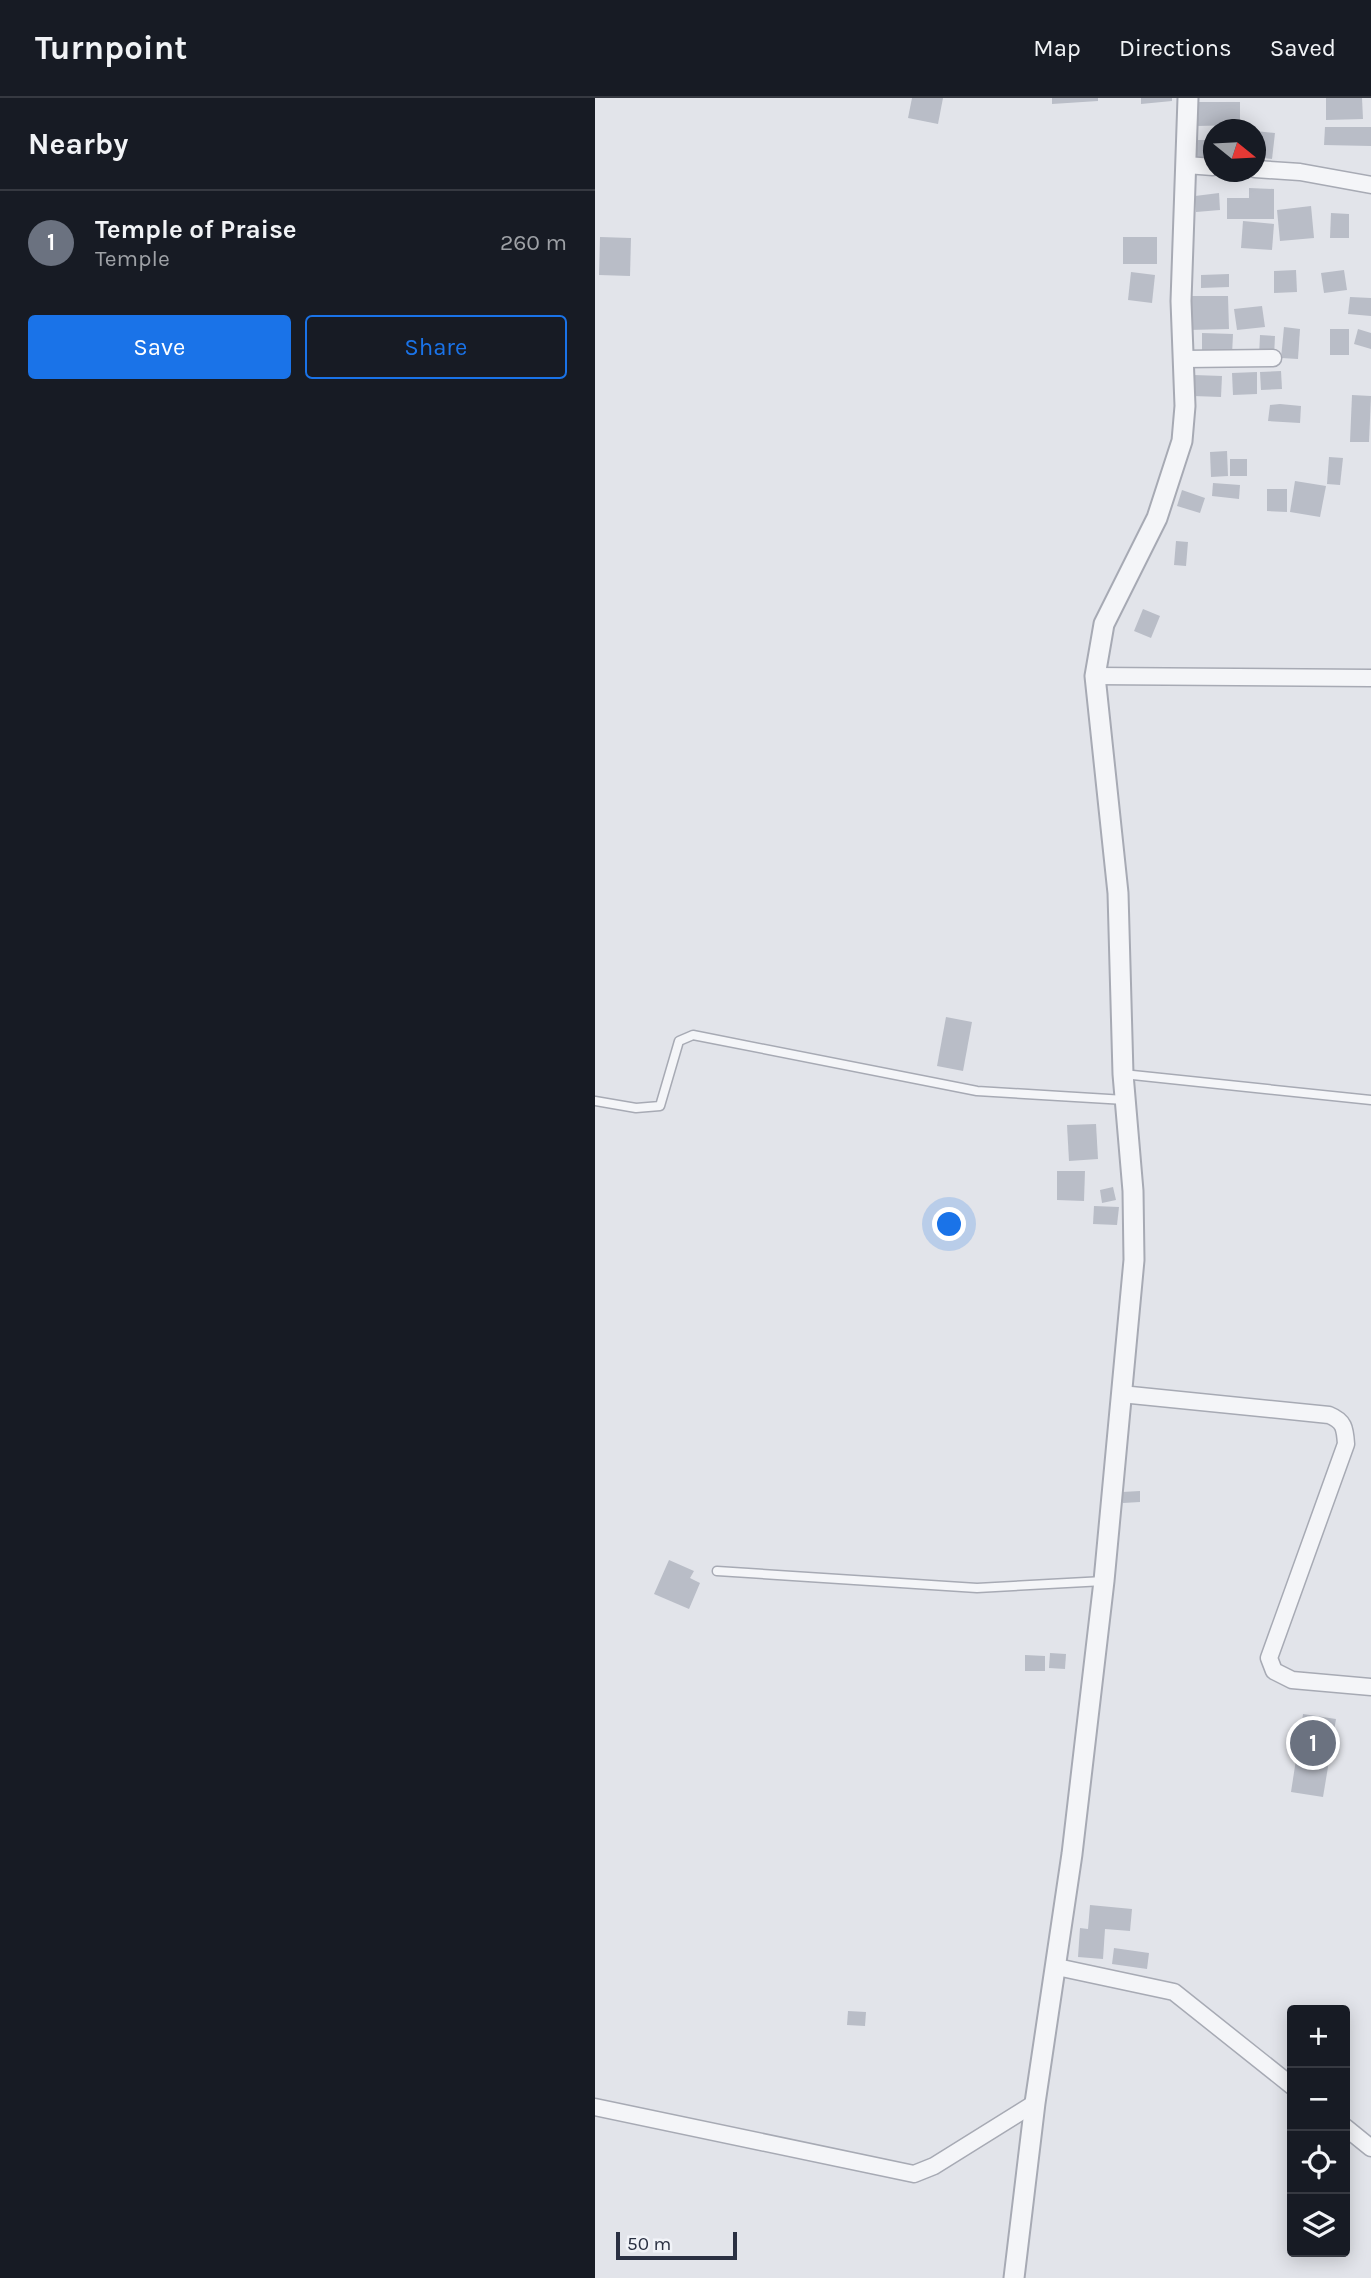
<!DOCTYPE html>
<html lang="en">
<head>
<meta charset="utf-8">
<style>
	:root { --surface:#171b24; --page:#20242c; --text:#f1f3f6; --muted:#9ea1a6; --line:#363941; --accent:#1a73e8 }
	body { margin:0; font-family:Karla,sans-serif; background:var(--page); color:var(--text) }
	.controls { position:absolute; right:21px; bottom:21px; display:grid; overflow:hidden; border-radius:7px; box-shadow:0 4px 18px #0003 }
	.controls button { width:63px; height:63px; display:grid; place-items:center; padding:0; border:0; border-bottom:2px solid var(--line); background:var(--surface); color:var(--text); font:35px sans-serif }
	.compass { position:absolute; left:608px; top:21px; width:63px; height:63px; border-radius:50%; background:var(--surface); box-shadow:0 4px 18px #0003; rotate:108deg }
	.scale { position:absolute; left:21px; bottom:18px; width:121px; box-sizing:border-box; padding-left:7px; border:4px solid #2a3042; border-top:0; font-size:19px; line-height:24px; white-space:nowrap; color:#2a3042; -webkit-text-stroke:5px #f1f3f8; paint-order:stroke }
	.you { position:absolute; left:355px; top:1127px; width:24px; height:24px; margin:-18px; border:5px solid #fff; border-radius:50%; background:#1a73e8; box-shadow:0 0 0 10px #1a73e833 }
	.badge { display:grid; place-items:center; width:46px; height:46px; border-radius:50%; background:var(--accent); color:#fff; font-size:23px; font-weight:700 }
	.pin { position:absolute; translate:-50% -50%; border:4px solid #fff; box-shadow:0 2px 7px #0006 }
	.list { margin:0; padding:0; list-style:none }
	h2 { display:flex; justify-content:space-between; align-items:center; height:91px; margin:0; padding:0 28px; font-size:30px }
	h2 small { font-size:23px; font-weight:400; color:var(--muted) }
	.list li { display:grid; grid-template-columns:46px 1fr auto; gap:21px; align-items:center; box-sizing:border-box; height:105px; padding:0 28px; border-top:2px solid var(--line) }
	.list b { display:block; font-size:26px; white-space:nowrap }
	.list p { margin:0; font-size:23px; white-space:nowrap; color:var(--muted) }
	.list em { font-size:23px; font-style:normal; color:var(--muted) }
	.actions { display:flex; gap:14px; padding:21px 28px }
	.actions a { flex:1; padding:16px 0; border:2px solid var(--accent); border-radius:7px; text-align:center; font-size:24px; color:var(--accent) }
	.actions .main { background:var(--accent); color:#fff }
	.icon { flex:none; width:38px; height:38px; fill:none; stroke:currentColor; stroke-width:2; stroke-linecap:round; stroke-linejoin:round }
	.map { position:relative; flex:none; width:776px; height:2180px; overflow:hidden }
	header { display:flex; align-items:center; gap:42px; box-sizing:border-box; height:98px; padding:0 35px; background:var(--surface); border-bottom:2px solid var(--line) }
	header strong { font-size:33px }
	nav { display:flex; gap:38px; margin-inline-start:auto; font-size:24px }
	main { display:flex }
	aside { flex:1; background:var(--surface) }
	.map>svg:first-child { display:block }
	.building { fill:#b9bdc7 }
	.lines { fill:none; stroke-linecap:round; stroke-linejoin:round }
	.service-casing { stroke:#a7aab4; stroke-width:11 }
	.minor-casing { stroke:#a7aab4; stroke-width:19 }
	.tertiary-casing { stroke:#a7aab4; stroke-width:23 }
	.service { stroke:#f4f5f8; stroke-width:8 }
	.minor { stroke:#f4f5f8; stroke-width:16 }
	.tertiary { stroke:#f4f5f8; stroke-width:19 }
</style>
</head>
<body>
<header>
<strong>Turnpoint</strong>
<nav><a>Map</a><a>Directions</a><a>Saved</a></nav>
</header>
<main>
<aside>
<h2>Nearby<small></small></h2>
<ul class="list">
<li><span class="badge" style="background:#6b7280">1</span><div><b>Temple of Praise</b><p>Temple</p></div><em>260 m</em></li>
</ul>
<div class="actions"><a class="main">Save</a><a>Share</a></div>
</aside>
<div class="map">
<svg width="776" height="2180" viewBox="0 0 776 2180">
	<rect width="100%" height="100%" fill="#e2e4ea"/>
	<g class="building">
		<path d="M317 0H348L343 26 313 20Z"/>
		<path d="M457 0H503V3L457 6Z"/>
		<path d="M546 0H577V3L546 6Z"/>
		<path d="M731 0H767L768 21 731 22Z"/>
		<path d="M602 4H645V27L602 28Z"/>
		<path d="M730 29H776V48L729 47Z"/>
		<path d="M660 33 680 35 677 61 660 59Z"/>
		<rect x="600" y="42" width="18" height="21"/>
		<path d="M654 90 679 91V121H632V100H654Z"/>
		<path d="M624 95 625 112 601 114 600 98Z"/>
		<path d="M716 108 719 140 685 143 682 112Z"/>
		<path d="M736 115 754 116V140H735Z"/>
		<path d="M648 123 679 126 677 152 646 150Z"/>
		<path d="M5 139 36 140 35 178 4 177Z"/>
		<rect x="528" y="139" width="34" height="27"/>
		<path d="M701 172 702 194 679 195V173Z"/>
		<path d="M749 172 752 192 729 195 726 175Z"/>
		<path d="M536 174 560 177 557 205 533 202Z"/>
		<path d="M634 176V189L606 190V177Z"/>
		<path d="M593 198H633L634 231 593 232Z"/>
		<path d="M755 199 776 200V218L753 216Z"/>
		<path d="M667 208 670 229 642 232 639 211Z"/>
		<path d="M689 229 705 231 703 261 686 260Z"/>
		<rect x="735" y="231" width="19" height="26"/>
		<path d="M763 231 776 235V251L759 246Z"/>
		<path d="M607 235 638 236 637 257 607 256Z"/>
		<path d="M665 237 680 238 679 259H664Z"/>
		<path d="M686 273 687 291 666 292 665 274Z"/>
		<path d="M662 274V296L638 297 637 275Z"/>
		<path d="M599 277 627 278 626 299 598 298Z"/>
		<path d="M757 297 776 298 774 344H755Z"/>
		<path d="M685 306 706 308 705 325 673 323 675 307Z"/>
		<path d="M632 353 633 378 616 379 615 354Z"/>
		<path d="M734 359 748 360 745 387 732 386Z"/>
		<rect x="635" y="361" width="17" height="17"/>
		<path d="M700 383 731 388 725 419 695 414Z"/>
		<path d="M618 385 645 387 644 401 617 398Z"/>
		<path d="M672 391H692V414L672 413Z"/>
		<path d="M587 392 610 400 605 415 582 408Z"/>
		<path d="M581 443 593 444 591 468 579 467Z"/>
		<path d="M548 511 565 518 556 540 539 533Z"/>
		<path d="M351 919 377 924 368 973 342 968Z"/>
		<path d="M501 1026 503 1061 474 1063 472 1027Z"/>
		<path d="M462 1073H490L489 1103 462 1102Z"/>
		<path d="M518 1089 521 1102 507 1105 505 1092Z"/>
		<path d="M499 1108 524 1109 522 1127 498 1126Z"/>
		<path d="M545 1393V1404L528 1405 527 1394Z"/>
		<path d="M74 1462 99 1473 95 1480 105 1485 94 1511 59 1496Z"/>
		<path d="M455 1555 471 1556 470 1571 454 1570Z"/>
		<path d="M430 1557 450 1558V1573H430Z"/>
		<path d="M708 1616 741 1621 728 1699 696 1694Z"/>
		<path d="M495 1807 537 1811 535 1833 510 1831 508 1861 483 1859 485 1830 493 1831Z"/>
		<path d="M519 1850 554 1855 552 1871 517 1866Z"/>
		<path d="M253 1913 271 1914 270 1928 252 1927Z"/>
	</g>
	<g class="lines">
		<g class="service-casing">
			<g id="service">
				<path d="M528 976 776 1002"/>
				<path d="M0 1003 41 1010 65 1008 84 943 98 937 382 993 530 1002"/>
				<path d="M122 1473 382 1490 509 1483"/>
			</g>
		</g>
		<g class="minor-casing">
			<g id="minor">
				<path d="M591 67 618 69"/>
				<path d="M660 71 705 74 776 87"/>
				<path d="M589 261 678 260"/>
				<path d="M500 578 776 580"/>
				<path d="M526 1296 734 1317C749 1323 750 1330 751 1346L674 1560 679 1573 697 1582 776 1589"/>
				<path d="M462 1869 579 1894 697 1988"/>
				<path d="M0 2009 319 2076 339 2068 440 2005"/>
				<path d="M750 2029 776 2050"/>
			</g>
		</g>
		<g class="tertiary-casing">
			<path id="tertiary" d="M419 2180 440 2005 477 1756 509 1483 539 1162 538 1093 528 976 523 795 500 578 509 526 562 420 587 343 590 308 586 203 593 0"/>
		</g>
		<use href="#service" class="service"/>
		<use href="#minor" class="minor"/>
		<use href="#tertiary" class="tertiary"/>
	</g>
</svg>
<div class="controls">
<button>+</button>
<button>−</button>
<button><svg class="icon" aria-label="locate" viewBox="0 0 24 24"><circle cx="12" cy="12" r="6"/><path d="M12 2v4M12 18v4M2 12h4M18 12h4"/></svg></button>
<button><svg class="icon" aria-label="layers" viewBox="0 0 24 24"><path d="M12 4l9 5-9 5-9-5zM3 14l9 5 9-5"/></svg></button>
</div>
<svg class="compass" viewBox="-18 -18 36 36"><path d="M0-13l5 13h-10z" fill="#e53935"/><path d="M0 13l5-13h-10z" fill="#9ea1a6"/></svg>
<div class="scale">50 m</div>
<div class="you"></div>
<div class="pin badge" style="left:718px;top:1645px;background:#6b7280">1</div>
</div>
</main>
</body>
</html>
